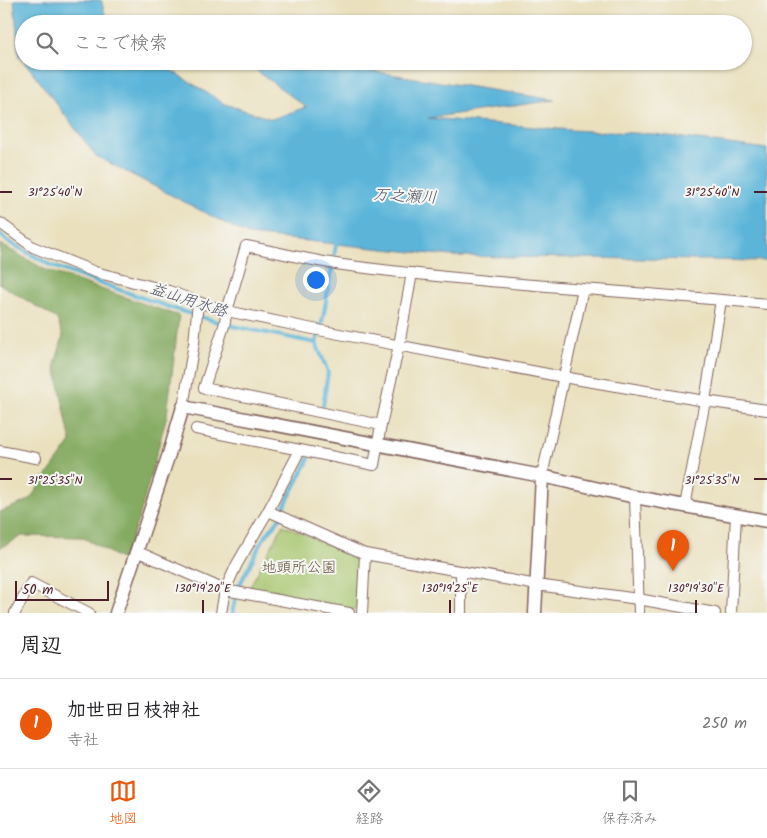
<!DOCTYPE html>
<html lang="ja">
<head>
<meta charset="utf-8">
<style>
	:root { --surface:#fff; --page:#f2f2f2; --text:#202124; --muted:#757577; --line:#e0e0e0; --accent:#ea580c }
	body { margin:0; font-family:Kalam,"Klee One",sans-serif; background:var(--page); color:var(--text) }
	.scale { position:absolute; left:15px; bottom:12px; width:94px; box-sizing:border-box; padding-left:5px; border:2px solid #4a1f2b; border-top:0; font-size:14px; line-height:18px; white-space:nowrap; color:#4a1f2b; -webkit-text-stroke:4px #f6f6f2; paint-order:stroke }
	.you { position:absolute; left:315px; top:279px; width:18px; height:18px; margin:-12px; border:4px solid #fff; border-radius:50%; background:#1a73e8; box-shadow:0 0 0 8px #1a73e833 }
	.badge { display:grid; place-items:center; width:32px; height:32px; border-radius:50%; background:var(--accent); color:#fff; font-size:16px; font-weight:700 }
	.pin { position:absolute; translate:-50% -41px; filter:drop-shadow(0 1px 2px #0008) }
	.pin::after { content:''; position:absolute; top:26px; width:18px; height:15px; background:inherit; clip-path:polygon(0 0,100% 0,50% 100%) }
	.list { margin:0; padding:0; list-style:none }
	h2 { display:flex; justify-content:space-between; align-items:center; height:65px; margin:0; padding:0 20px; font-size:21px }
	h2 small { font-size:16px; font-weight:400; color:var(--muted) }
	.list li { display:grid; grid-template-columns:32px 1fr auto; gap:15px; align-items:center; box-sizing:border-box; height:90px; padding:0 20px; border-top:1px solid var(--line) }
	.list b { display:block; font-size:19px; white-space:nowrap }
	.list p { margin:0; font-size:16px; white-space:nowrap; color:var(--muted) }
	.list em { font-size:16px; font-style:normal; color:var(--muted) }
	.icon { flex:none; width:28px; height:28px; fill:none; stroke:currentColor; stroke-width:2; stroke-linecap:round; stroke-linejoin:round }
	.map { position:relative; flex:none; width:767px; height:613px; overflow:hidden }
	.search { position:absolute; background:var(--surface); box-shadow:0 1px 4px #0004; left:15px; right:15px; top:15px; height:55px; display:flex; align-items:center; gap:12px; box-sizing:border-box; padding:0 18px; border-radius:28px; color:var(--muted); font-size:19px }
	.sheet { height:155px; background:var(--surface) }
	nav { display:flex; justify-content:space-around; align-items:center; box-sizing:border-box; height:70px; border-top:1px solid var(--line); background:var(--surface); font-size:14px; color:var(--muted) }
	nav a { display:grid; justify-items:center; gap:2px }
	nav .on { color:var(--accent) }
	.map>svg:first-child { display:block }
	.green { fill:#a7c66f; stroke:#78724d }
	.forest { fill:#85ab62; stroke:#686546 }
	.water { fill:#5cb5d9; stroke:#536a82 }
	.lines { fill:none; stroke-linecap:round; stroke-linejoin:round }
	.stream { stroke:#5cb5d9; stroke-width:4 }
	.minor-casing { stroke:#82635e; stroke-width:12 }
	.tertiary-casing { stroke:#82635e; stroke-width:15 }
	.minor { stroke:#fff; stroke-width:10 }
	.tertiary { stroke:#fff; stroke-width:12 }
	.ticks { fill:none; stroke:#4a1f2b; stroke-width:2 }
	.labels { text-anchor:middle; stroke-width:4; stroke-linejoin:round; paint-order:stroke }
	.park-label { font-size:15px; fill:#66513f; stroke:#f6f6f2 }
	.water-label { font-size:16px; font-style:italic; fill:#505468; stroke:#f6f6f2 }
	.ticks-label { font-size:12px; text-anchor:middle; fill:#4a1f2b; stroke:#f6f6f2; stroke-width:4; stroke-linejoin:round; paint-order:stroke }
</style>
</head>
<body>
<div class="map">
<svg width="767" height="613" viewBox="0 0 767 613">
	<rect width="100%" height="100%" fill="#f6f6f2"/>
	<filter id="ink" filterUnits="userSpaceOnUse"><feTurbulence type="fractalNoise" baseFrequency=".02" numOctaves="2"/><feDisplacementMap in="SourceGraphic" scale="10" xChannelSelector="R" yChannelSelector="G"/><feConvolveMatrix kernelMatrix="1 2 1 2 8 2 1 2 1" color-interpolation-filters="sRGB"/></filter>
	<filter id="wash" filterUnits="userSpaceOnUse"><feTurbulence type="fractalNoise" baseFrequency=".0096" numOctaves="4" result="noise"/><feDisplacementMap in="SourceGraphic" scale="20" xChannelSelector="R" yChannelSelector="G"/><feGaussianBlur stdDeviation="1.12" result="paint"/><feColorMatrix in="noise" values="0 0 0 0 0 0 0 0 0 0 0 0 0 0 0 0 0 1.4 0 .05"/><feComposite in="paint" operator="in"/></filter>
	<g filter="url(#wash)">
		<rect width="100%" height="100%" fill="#eae0bd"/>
		<path class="green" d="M283 525 358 557 357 606 354 610 248 590Z"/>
		<path class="forest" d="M0 244 46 270 179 316 167 415 141 511 124 561 82 537 22 536 0 548V512L29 500 71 442 55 365 63 336 57 319 0 284Z"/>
		<g class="water">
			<path d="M14 0H101L108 24H24V61L19 56Z"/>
			<path d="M24 61H156L225 104 272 119 306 107 257 71 256 61H346L371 71 555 100 428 118 570 130 653 134 767 149V261L452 256 248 235 96 156Z"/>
		</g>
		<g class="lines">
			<g class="stream">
				<path d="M0 234 7 241 50 265 82 277 178 310 228 325 316 343"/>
				<path d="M316 343 323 318 337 239"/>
				<path d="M316 343 328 372 323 406"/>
				<path d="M232 613 238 588 262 541 282 515 284 507 309 459"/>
			</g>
		</g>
	</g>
	<g filter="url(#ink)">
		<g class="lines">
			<g class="minor-casing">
				<g id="minor">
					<path d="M0 223 33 247 95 272 169 291 198 302 227 311 308 328 563 377 705 401 767 410"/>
					<path d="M183 407 194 343 198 302"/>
					<path d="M381 425 399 345 412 273"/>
					<path d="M196 429 300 450"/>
					<path d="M0 451 36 458"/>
					<path d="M542 476 583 289"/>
					<path d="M635 497 639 613"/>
					<path d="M685 506 705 401 721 300"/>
					<path d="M268 511 365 554 537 585 638 599 715 613"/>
					<path d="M136 551 225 590 349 613"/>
					<path d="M15 613 31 583 89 613"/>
					<path d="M221 613 225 590 237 564 268 511 300 450 374 465 381 425 204 388 224 326 227 311 246 246C278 252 311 261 343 265 484 284 626 291 767 304"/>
					<path d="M362 613 365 554"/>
					<path d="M461 613V571"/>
					<path d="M731 613 736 515"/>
				</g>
			</g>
			<g class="tertiary-casing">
				<g id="tertiary">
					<path d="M116 613 169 454 183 407 542 476 635 497 767 521"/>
					<path d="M535 613 542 476"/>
				</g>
			</g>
			<use href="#minor" class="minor"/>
			<use href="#tertiary" class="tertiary"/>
		</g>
	</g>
	<path class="ticks" d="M0 192H12M754 192H767M0 479H12M754 479H767M203 600V613M450 600V613M696 600V613"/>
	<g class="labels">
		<g class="park-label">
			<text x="299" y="572">地頭所公園</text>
		</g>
		<g class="water-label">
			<text transform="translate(405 195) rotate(3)" y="6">万之瀬川</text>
			<text transform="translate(189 299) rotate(18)" y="6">益山用水路</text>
		</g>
	</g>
	<g class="ticks-label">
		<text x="55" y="196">31°25'40"N</text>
		<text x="712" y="196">31°25'40"N</text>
		<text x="55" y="484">31°25'35"N</text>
		<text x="712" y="484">31°25'35"N</text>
		<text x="203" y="592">130°19'20"E</text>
		<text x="450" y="592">130°19'25"E</text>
		<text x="696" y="592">130°19'30"E</text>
	</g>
</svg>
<div class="scale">50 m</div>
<div class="you"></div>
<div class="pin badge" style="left:673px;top:571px">1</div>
<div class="search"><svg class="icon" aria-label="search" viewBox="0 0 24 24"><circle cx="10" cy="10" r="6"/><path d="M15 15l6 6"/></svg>ここで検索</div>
</div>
<section class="sheet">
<h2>周辺<small></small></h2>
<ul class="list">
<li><span class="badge">1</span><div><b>加世田日枝神社</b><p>寺社</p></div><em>250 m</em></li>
</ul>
</section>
<nav>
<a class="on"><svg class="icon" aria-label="map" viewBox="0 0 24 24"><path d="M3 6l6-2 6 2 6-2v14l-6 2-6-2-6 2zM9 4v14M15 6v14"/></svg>地図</a>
<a><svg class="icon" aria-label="directions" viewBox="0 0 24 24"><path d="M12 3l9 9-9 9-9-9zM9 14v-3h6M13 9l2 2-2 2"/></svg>経路</a>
<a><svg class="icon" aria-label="saved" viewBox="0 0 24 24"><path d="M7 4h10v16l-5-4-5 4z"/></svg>保存済み</a>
</nav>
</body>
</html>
